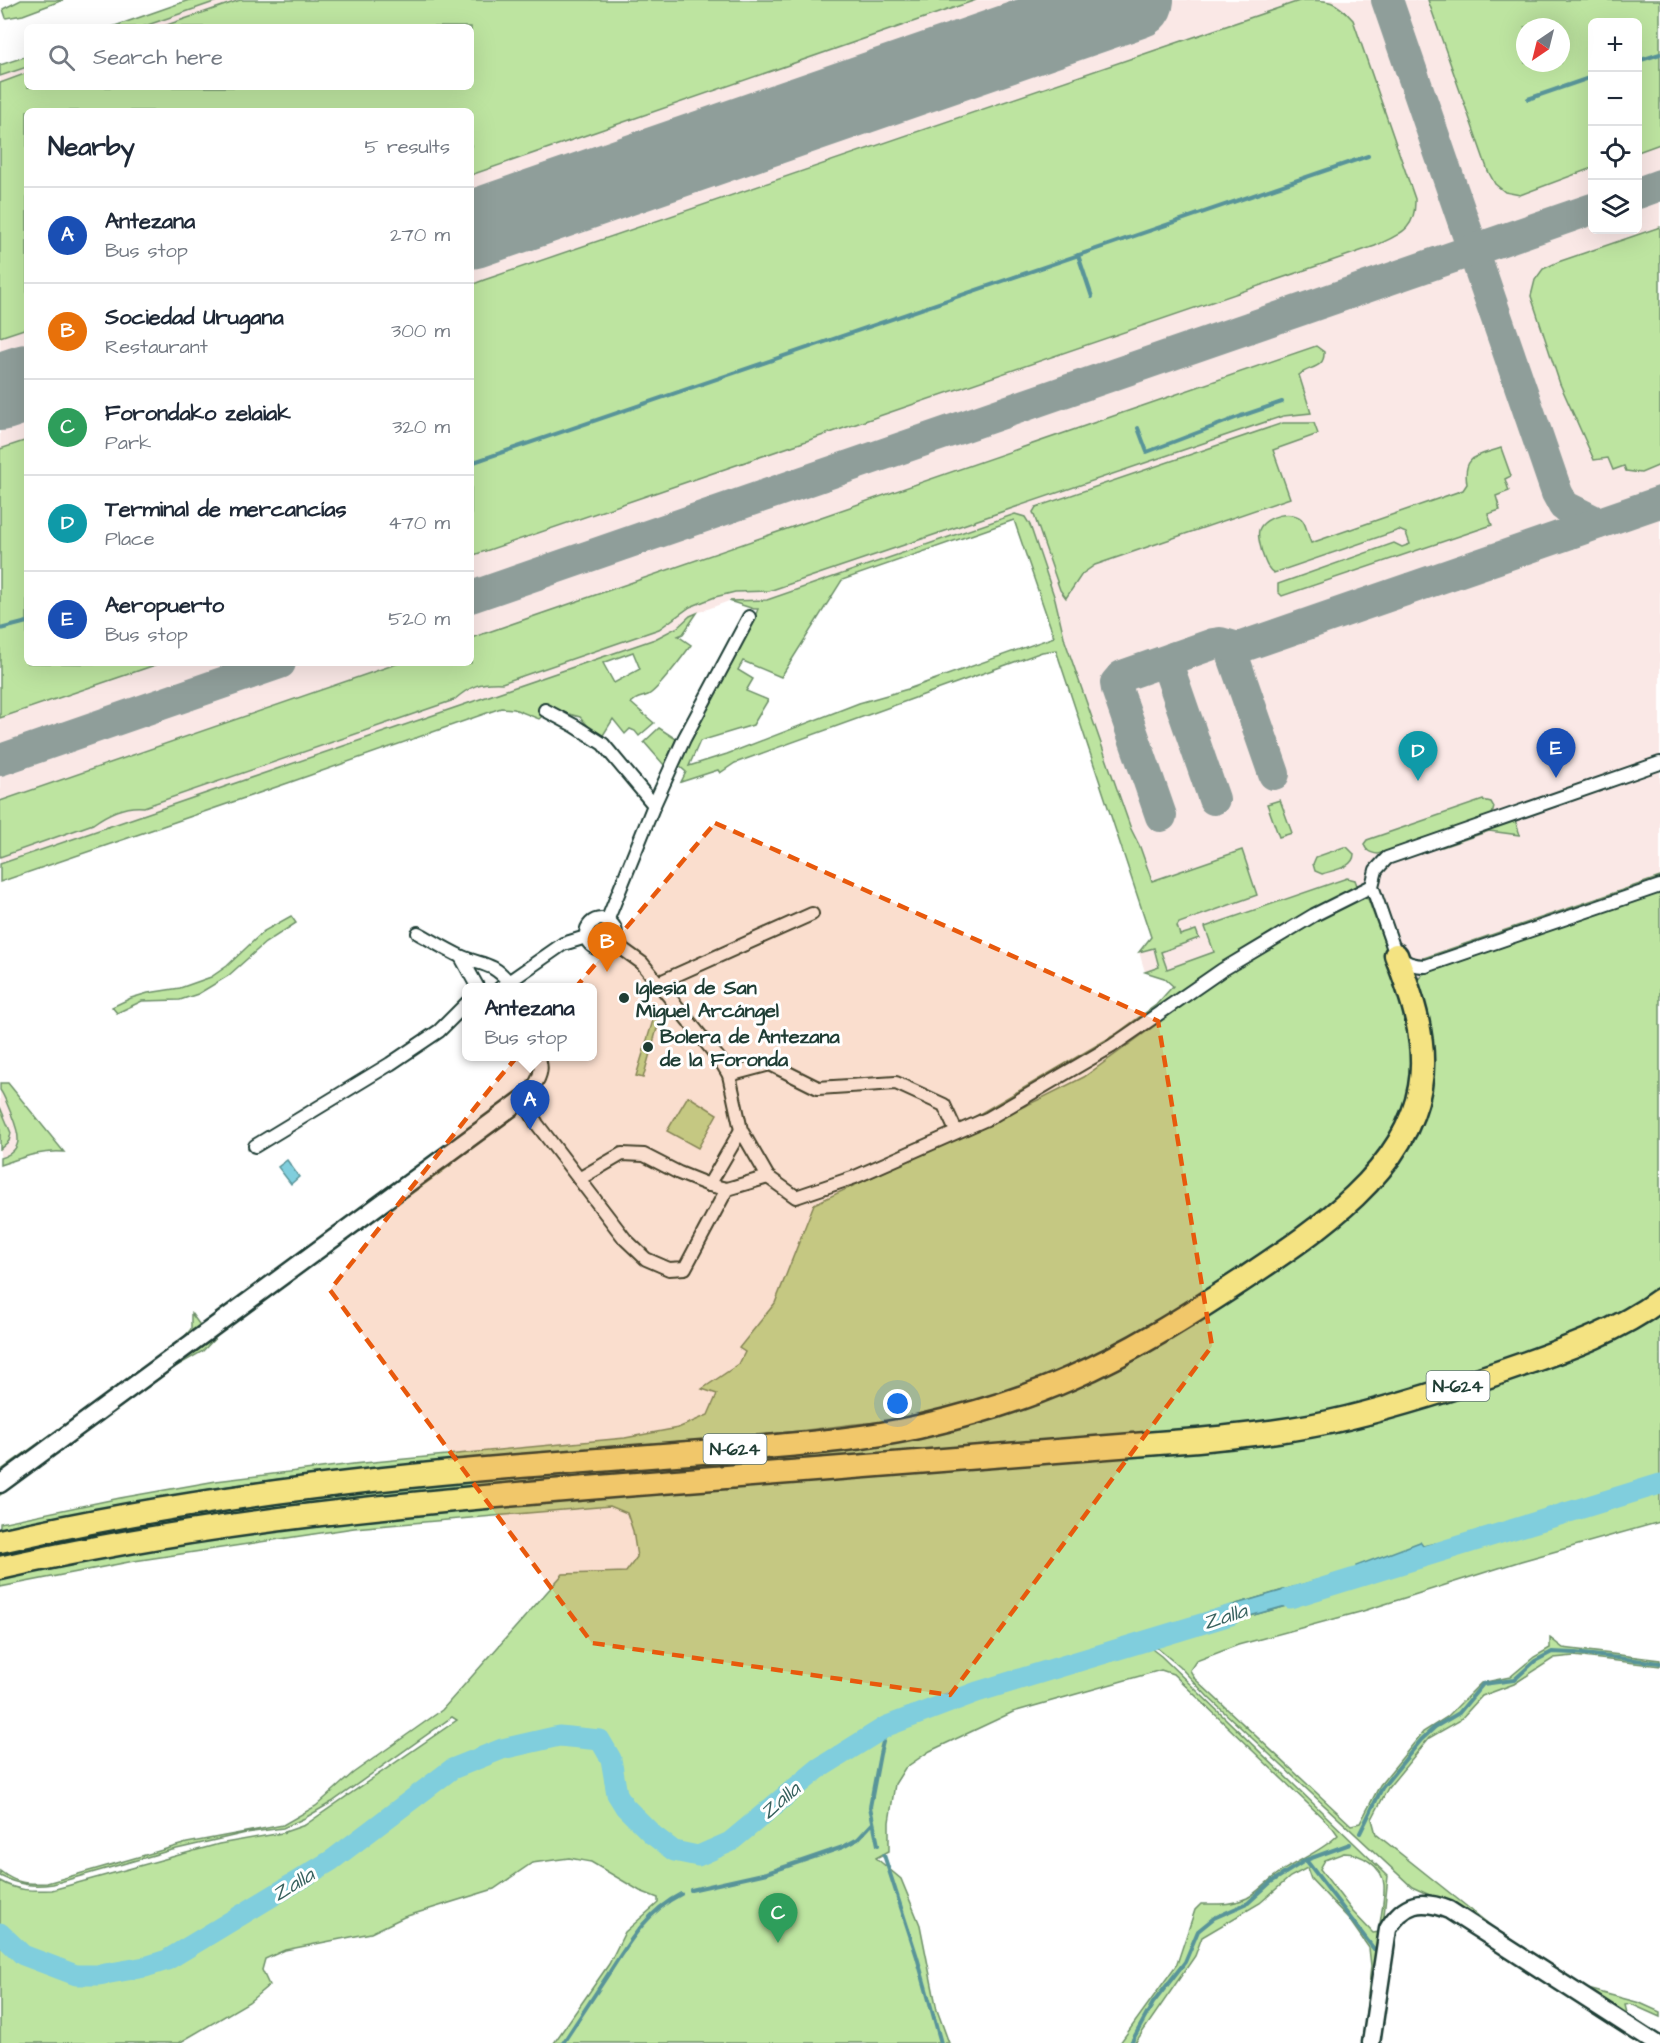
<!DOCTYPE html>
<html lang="en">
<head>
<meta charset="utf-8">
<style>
	:root { --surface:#fff; --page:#f6f6f7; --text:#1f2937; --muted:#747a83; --line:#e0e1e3; --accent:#111827 }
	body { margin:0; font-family:"Architects Daughter",sans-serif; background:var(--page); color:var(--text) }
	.controls { position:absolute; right:18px; top:18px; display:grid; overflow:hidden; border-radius:9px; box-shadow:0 6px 24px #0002 }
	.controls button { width:54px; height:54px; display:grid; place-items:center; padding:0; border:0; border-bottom:2px solid var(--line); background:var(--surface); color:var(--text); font:30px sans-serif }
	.compass { position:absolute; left:1516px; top:18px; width:54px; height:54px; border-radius:50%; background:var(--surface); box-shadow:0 6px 24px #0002; rotate:215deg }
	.you { position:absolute; left:898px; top:1404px; width:21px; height:21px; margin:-15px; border:4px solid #fff; border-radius:50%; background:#1a73e8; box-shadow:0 0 0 9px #1a73e833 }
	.badge { display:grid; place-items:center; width:39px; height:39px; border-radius:50%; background:var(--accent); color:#fff; font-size:20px; font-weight:700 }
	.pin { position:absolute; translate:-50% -50px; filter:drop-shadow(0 2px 3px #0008) }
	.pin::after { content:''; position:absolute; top:32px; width:21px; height:18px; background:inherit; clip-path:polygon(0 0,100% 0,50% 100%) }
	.popup { position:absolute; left:462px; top:983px; width:135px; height:78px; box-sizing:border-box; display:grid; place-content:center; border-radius:9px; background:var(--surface); filter:drop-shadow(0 2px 4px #0005); font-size:20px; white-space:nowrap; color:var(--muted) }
	.popup b { font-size:22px; color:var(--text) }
	.popup::after { content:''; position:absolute; left:50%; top:100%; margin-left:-12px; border:12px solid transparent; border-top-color:var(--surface) }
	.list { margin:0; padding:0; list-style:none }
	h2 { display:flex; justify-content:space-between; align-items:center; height:78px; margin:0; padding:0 24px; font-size:26px }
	h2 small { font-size:20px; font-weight:400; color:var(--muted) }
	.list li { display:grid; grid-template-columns:39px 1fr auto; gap:18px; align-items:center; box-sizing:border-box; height:96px; padding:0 24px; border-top:2px solid var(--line) }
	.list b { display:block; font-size:22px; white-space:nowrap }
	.list p { margin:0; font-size:20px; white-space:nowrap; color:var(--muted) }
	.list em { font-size:20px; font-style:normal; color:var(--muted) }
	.icon { flex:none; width:33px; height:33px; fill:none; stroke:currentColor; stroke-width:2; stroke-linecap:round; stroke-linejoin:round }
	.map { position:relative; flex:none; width:1660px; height:2043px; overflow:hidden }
	.search { position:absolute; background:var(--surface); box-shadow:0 6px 24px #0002; left:24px; top:24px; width:450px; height:66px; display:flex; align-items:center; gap:15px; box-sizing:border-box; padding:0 21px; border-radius:9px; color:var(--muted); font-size:22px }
	.panel { position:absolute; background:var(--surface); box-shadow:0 6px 24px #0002; left:24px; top:108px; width:450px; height:558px; border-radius:9px }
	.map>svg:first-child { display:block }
	.built { fill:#fae8e6; fill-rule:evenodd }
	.green { fill:#bde4a0; stroke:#6e906a; stroke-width:1.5; fill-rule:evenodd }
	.water { fill:#80cedd; stroke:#599499; stroke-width:1.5 }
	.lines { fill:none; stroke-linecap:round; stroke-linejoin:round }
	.stream { stroke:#599499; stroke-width:4 }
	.river { stroke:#80cedd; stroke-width:21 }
	.taxiway { stroke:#8f9e9a; stroke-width:32 }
	.runway { stroke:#8f9e9a; stroke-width:78 }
	.street-casing { stroke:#1f3d34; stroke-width:16 }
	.secondary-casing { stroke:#1f3d34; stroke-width:21 }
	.highway-casing { stroke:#1f3d34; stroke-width:27 }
	.street { stroke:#fff; stroke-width:12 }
	.secondary { stroke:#fff; stroke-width:16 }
	.highway { stroke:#f4e382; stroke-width:22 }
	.marked { fill:#e8590c; fill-opacity:0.2; stroke:#e8590c; stroke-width:4.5; stroke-dasharray:12 8; stroke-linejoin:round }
	.poi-dot { fill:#1f3d34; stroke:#fff; stroke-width:2 }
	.labels { text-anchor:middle; stroke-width:6; stroke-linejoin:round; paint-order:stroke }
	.shield { fill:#fff; stroke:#627771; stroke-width:1.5 }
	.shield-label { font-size:18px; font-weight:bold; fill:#1f3d34 }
	.poi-label { font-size:20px; font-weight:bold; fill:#1f3d34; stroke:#fff; text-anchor:start }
	.water-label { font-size:21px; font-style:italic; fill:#37615e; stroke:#fff }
</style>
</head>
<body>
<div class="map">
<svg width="1660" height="2043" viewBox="0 0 1660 2043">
	<rect width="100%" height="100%" fill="#fff"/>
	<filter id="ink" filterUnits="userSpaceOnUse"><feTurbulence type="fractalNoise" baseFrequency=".0167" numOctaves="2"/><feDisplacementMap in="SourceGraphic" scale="12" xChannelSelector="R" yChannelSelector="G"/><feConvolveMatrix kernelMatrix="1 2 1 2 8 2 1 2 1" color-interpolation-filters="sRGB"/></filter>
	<g filter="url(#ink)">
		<g class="built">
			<path d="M195 0H1660V892L1423 974 1413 985 1397 982 1368 899 1360 896 1355 880 1267 924 1262 913 1208 935 1215 952 1167 969 1014 520 754 609 729 601 697 613 683 634 0 870V67L27 58V87H471V27H117ZM1592 22H1638V230H1592ZM1525 27H1561V63H1525ZM27 111H471V663H27Z"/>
			<path d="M1154 948 1160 968 1145 972 1139 952Z"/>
			<path d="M0 1083 38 1153 0 1165Z"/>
		</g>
		<g class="green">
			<path d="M21 0H63L23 15 6 18 3 9Z"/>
			<path d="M189 0H220L142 27H112Z"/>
			<path d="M240 0H976L471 175V111H27V328L0 337V83L27 73V87H471V27H161Z"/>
			<path d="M1302 0C1330 0 1335 0 1353 20L1415 199C1416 230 1400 234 1375 246L471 556V285L484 280Z"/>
			<path d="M1428 0H1660V144L1638 152V22H1592V168L1520 195 1505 192 1495 184 1488 171ZM1525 27H1561V63H1525Z"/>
			<path d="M27 56V67L0 76V65Z"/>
			<path d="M1660 227V465L1641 473 1626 471 1624 466 1613 470 1608 458 1594 460 1560 384 1531 296 1535 280 1543 269 1558 262Z"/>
			<path d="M1316 346 1324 352C1325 369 1309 366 1299 375L1311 413 1283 416 769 591 735 592 715 597 690 607 659 629 502 683C480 682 470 686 454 700L144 807C125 805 108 813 93 824L0 857V801L399 663H471V638Z"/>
			<path d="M1283 423H1314L1318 434 1273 450 1290 498 1095 565 1082 574 1066 598 1060 590 1033 512 1036 507Z"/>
			<path d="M27 440V663L158 664 0 718V449Z"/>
			<path d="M1501 448 1511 476 1505 479 1509 491 1496 496 1500 510 1488 514 1492 525 1282 596 1278 592V584L1394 543 1402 547 1410 544 1406 533 1399 530 1274 573C1267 569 1265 561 1262 553 1261 547 1257 537 1259 530 1264 516 1294 508 1303 521 1307 527 1308 537 1311 543L1463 490 1467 484C1462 455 1478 456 1501 448Z"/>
			<path d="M1015 514 1025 517 1030 525 1055 599 1065 641 1131 829 1140 847 1152 881 1242 850 1257 895 1179 923 1177 926 1180 935 1196 930 1199 938 1161 952 1167 969 1214 952 1205 927 1347 878 1355 880 1358 888 1116 1039 971 1123 969 1120 1116 1034 1156 1005 1173 986 1164 978 1145 972 1159 967 1154 948 1139 952 1151 937 1056 650 1042 652 735 763 720 773 718 770 681 782 686 772 677 764 754 619 758 609H754L729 601 767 600ZM1014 520 1054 637 908 689 859 703 727 754 689 766 700 741 753 725 768 700 746 691 753 679 738 670 743 661 781 677 842 580Z"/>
			<path d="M697 613 683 634 678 636 691 645C684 655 657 691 648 695 641 698 637 697 631 703L654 723 639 736 635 731 630 729 625 734 613 719 602 737 590 728 580 717 550 709 539 719 514 709 501 708 288 783 0 882V864L655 639 678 627 690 616ZM633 652 640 669 614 683 603 663Z"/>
			<path d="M659 728 676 739 664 765 644 742Z"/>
			<path d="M1280 800 1292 833 1279 837 1267 804Z"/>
			<path d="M1483 800 1491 802 1494 807 1492 815 1378 854C1370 853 1366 851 1364 844L1367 840Z"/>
			<path d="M1515 820 1520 835 1489 831 1442 847 1441 845Z"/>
			<path d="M1344 847H1347L1354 854C1354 868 1333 870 1322 874L1315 871 1313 864 1316 857Z"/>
			<path d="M1660 877V882L1428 962 1415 961Z"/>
			<path d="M1660 892V1290L1650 1298 1572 1338 1376 1401 1298 1419 0 1558V1547L225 1508 977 1421 1281 1263 1416 1123 1413 985 1423 974Z"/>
			<path d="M1360 896 1368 899C1386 950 1418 1020 1413 1075 1410 1114 1374 1167 1346 1194 1329 1209 1308 1222 1289 1235 1202 1298 1111 1356 1008 1390 970 1403 930 1415 890 1421 876 1423 861 1423 847 1425 752 1438 656 1443 561 1451 448 1461 335 1470 223 1487 148 1499 74 1514 0 1530V1523L120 1498 216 1481 353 1464 625 1438 678 1428 708 1415 717 1394 702 1389 739 1364 745 1352 739 1348 775 1303 814 1204 1040 1099 1084 1077 1220 978 1290 933Z"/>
			<path d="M291 916 296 923 265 943 228 976 198 994 180 1000 142 1001 117 1013 112 1007 131 998 148 993 180 988 211 977 227 966 264 931Z"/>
			<path d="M654 1017 660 1018 643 1078 636 1076Z"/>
			<path d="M0 1083H8L64 1152C41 1150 21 1158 0 1165V1158C27 1150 18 1131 10 1111 7 1104 4 1095 0 1090Z"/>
			<path d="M688 1096 717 1114 698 1148 667 1131Z"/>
			<path d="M0 1107 11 1133 9 1141 0 1149Z"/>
			<path d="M448 1161 451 1165 275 1292 218 1335 203 1351 175 1367 0 1495V1489Z"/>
			<path d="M191 1313 202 1328 0 1478V1471L12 1462 180 1342 191 1329Z"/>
			<path d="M1660 1314V1522L1521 1561 1360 1612 1238 1645 1196 1661 1190 1670 1195 1679 1351 1825 1360 1823 1380 1785 1423 1732 1447 1717 1481 1683 1510 1677 1534 1657 1550 1648V1638L1563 1648 1660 1660V1666L1574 1656 1554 1658 1514 1684 1482 1696 1459 1721 1429 1738 1388 1788 1372 1819 1376 1834 1495 1929 1588 1989 1640 2003 1660 2012V2017L1631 2004 1625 2005 1627 2013 1660 2036V2040L1434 1897 1412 1887 1209 1698 1179 1666 1152 1644 1148 1646 1161 1656 1388 1876 1383 1926 1367 2043H1363L1371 1966 1369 1948 1348 1918 1311 1879 1307 1868 1290 1877 1260 1903 1202 1937 1195 1956 1135 2043H1120L1177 1964 1195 1910 1201 1904C1217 1904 1232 1905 1247 1898 1257 1893 1266 1882 1276 1875 1295 1861 1321 1852 1338 1835L1333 1828 1173 1674 1161 1670 1013 1712 930 1751 905 1768 895 1784 889 1822V1851L876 1858 901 1879 920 1925 937 2010 949 2043H554L609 1964 625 1932 658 1903V1898L640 1891 591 1862 569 1858 532 1863 494 1889 404 1917 371 1933 285 1950 265 1959 262 1970 269 1985 249 2002 179 2043H0V1881C17 1891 32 1891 52 1890L219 1844 282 1833 305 1825 457 1720 452 1717 332 1802 305 1818 283 1828 246 1833 168 1851 53 1884C33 1887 19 1885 0 1876V1871C17 1884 27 1884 47 1883L187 1843 283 1825 316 1806 353 1773 442 1710 563 1574 626 1572 637 1557 633 1531 627 1513 610 1506 354 1528 134 1561 0 1587V1579L94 1559 229 1535 534 1503 1245 1448 1344 1430 1421 1409 1594 1348 1638 1328ZM1317 1580 1316 1589 1318 1597 1207 1628 1203 1614ZM1344 1853C1360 1853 1383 1866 1384 1885 1385 1900 1380 1918 1379 1932L1373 1933 1353 1912 1320 1869 1325 1860Z"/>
		</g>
		<g class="water">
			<path d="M287 1160 299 1177 291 1184 278 1167Z"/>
			<path d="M1420 1542 1423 1546 1435 1543 1447 1553 1364 1577 1356 1566Z"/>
			<path d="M1318 1580 1316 1589 1318 1597 1207 1628 1202 1614Z"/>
		</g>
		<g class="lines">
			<g class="stream">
				<path d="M1638 61 1660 54"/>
				<path d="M1528 99 1592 77"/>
				<path d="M1078 255 1092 297"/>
				<path d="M1138 428 1147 452 1241 416 1282 402"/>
				<path d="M471 463 1368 156"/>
				<path d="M0 629 27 622"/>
				<path d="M1360 1833 1382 1788 1421 1740 1435 1727 1459 1713 1483 1684 1514 1680 1535 1661 1552 1652 1575 1653 1660 1663"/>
				<path d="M878 1845 870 1807 880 1754 887 1726"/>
				<path d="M884 1855 917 1957 941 2043"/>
				<path d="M1306 1860 1374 1949"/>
				<path d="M691 1890 767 1873 843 1847 858 1839 873 1823"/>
				<path d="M563 2043C578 2020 594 1996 609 1973 629 1942 647 1911 681 1894"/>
				<path d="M1131 2043 1153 2003 1185 1962 1198 1931 1214 1918 1248 1903 1271 1882 1306 1860 1350 1844"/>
			</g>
			<g class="river">
				<path d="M1290 1598 1660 1484"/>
				<path d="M0 1933 23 1955 76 1975H99L145 1967 167 1960 332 1860 452 1769 502 1749 559 1736 600 1740 611 1759 617 1794 625 1807 653 1835 674 1851 698 1856 730 1842 818 1769 887 1726 977 1692 1231 1615"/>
			</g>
			<g class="taxiway">
				<path d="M1387 0 1557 493 1564 506 1598 523"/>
				<path d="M1638 193 1660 185"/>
				<path d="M471 233 521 212"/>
				<path d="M471 597 1592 209"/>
				<path d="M1238 648 1234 659 1274 774"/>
				<path d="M1175 657 1169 666 1170 672 1214 799"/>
				<path d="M0 760 280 663"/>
				<path d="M1161 816 1117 689 1116 683 1122 676 1213 644 1220 643 1238 648 1660 502"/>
			</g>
			<g class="runway">
				<path d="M471 230 1135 0"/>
				<path d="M0 392 27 383"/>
			</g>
			<g class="street-casing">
				<g id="street">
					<path d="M545 710 575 726 603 744 654 805"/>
					<path d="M1660 763 1387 858 1376 870 1372 886 1396 955C1404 963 1415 966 1426 966L1660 886"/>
					<circle cx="601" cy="934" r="15"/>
					<path d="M607 921 654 805 684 739 749 617"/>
					<path d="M418 933C431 940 445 949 460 956 482 966 491 961 509 982"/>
					<path d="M613 942 642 963 720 1060 729 1075 741 1130 768 1177 796 1197 855 1177 989 1118 1112 1046 1222 970 1314 915 1372 886"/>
					<path d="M461 957 478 988"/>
					<path d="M658 983 812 914"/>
					<path d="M500 988 563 944 586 937"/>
					<path d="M537 1056C547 1071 534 1088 523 1099L537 1124 625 1239 646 1259 669 1269 685 1268 727 1189 768 1177"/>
					<path d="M729 1075 770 1064 818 1088 896 1083 944 1105 956 1131"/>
					<path d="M255 1146 390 1064 439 1031 467 1003"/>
					<path d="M579 1179 622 1154 644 1155 679 1173 709 1185 727 1189"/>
					<path d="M709 1185 741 1130"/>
				</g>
			</g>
			<g class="secondary-casing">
				<g id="secondary">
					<path d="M0 1484 523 1099"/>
					<path d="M1371 2043 1388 1929C1404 1902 1421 1899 1449 1910L1655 2043"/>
				</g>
			</g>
			<g class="highway-casing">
				<g id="highway">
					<path d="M0 1541C180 1500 363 1478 546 1464 611 1459 676 1454 741 1449 800 1444 860 1440 918 1427 970 1415 1022 1400 1071 1378 1131 1352 1186 1317 1241 1281 1310 1235 1405 1175 1420 1087 1428 1042 1412 996 1396 955"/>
					<path d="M0 1568C205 1521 415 1502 624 1485 816 1469 1007 1455 1198 1440 1248 1435 1298 1430 1347 1418 1405 1404 1464 1385 1521 1365 1569 1348 1618 1331 1660 1300"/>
				</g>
			</g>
			<use href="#street" class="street"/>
			<use href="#secondary" class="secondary"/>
			<use href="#highway" class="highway"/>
		</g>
	</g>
	<path class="marked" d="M715 823 1158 1021 1212 1346 950 1695 592 1643 330 1290 493 1085Z"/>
	<g class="poi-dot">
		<circle cx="624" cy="998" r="6"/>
		<circle cx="648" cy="1047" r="6"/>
	</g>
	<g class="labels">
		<g class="shield">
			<rect x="1426.5" y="1371" width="63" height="30" rx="4.5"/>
			<rect x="703.5" y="1434" width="63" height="30" rx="4.5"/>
		</g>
		<g class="shield-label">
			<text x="1458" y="1392">N-624</text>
			<text x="735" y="1455">N-624</text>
		</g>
		<g class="poi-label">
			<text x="636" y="994">Iglesia de San<tspan x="636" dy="23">Miguel Arcángel</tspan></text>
			<text x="660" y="1043">Bolera de Antezana<tspan x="660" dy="23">de la Foronda</tspan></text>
		</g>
		<g class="water-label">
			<text transform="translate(1225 1616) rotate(-17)" y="7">Zalla</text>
			<text transform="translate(780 1800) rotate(-40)" y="7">Zalla</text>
			<text transform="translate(293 1884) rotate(-31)" y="7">Zalla</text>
		</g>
	</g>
</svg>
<div class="controls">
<button>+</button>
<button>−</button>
<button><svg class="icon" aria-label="locate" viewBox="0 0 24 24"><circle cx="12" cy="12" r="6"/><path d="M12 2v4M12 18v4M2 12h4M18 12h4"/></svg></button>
<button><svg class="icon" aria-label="layers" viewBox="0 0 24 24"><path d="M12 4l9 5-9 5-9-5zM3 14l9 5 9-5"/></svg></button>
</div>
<svg class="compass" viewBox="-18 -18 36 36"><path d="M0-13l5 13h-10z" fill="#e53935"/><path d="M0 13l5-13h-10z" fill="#747a83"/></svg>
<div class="you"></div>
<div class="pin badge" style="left:530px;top:1130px;background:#1a4fb4">A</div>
<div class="popup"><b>Antezana</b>Bus stop</div>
<div class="pin badge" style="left:607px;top:972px;background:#e8710a">B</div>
<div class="pin badge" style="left:778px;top:1943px;background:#2e9e5b">C</div>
<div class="pin badge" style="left:1418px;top:781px;background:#0f9aa8">D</div>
<div class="pin badge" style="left:1556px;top:778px;background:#1a4fb4">E</div>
<div class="search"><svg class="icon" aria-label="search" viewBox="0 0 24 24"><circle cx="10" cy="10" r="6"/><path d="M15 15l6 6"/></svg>Search here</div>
<section class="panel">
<h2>Nearby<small>5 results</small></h2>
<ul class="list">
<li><span class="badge" style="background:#1a4fb4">A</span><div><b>Antezana</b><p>Bus stop</p></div><em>270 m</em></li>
<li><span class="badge" style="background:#e8710a">B</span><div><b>Sociedad Urugana</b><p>Restaurant</p></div><em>300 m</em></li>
<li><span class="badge" style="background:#2e9e5b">C</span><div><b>Forondako zelaiak</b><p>Park</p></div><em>320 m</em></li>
<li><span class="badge" style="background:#0f9aa8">D</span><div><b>Terminal de mercancías</b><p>Place</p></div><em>470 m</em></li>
<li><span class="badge" style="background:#1a4fb4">E</span><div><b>Aeropuerto</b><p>Bus stop</p></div><em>520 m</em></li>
</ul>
</section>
</div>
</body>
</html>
